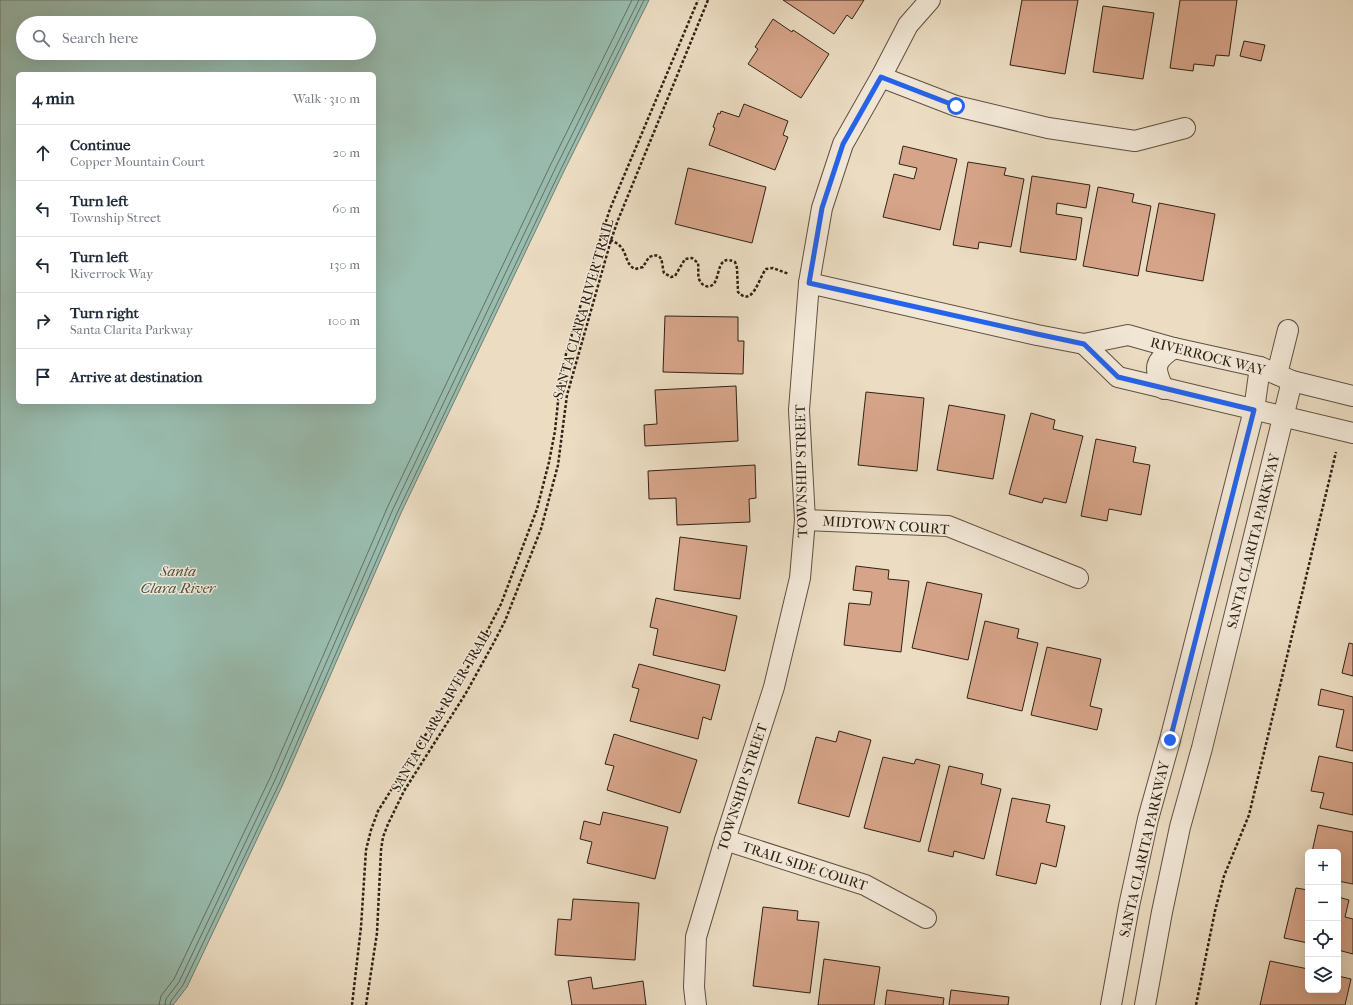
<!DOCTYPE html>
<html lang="en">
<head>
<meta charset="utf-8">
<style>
	:root { --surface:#fff; --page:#f6f6f7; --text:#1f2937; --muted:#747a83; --line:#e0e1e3 }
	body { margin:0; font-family:"IM FELL French Canon",serif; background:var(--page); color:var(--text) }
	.controls { position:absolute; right:12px; bottom:12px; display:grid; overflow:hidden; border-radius:6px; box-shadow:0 4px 16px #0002 }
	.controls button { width:36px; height:36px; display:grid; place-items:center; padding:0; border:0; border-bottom:1px solid var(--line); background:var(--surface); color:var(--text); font:20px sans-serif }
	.stop { position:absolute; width:12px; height:12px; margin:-9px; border:3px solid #2563eb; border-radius:50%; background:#fff }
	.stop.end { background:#2563eb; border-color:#fff; box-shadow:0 1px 4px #0008 }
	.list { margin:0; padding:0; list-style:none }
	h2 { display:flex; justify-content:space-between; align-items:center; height:52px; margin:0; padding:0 16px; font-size:17px }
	h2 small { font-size:13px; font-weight:400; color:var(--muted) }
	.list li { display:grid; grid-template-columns:26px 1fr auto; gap:12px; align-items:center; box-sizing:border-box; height:56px; padding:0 16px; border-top:1px solid var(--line) }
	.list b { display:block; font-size:15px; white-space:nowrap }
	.list p { margin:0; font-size:13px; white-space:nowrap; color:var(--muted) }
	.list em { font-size:13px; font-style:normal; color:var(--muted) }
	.icon { flex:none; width:22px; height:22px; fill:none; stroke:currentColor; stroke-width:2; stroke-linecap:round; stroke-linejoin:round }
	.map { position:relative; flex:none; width:1353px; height:1005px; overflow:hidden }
	.search { position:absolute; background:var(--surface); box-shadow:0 4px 16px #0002; left:16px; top:16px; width:360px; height:44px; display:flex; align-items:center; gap:10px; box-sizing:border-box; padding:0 14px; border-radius:22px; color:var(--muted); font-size:15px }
	.panel { position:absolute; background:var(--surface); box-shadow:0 4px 16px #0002; left:16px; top:72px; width:360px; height:332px; border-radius:6px }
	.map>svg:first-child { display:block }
	.water { fill:#99bcaf; stroke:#6f7e71; fill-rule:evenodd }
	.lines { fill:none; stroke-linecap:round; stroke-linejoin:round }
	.shore { stroke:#656f62; stroke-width:1 }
	.building { fill:#d6a489; stroke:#312214 }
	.minor-casing { stroke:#605040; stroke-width:22 }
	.path { stroke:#312214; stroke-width:2.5; stroke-dasharray:3 2; stroke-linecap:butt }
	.minor { stroke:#f2e8d7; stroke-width:20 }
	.route { stroke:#2563eb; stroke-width:5 }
	.labels { text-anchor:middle; stroke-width:3; stroke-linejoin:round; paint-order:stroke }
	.street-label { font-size:14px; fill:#312214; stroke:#f2e8d7 }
	.water-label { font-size:15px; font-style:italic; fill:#505042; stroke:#f2e8d7 }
</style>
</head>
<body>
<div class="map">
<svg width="1353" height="1005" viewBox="0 0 1353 1005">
	<rect width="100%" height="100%" fill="#ebdcc2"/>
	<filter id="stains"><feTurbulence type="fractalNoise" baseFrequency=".005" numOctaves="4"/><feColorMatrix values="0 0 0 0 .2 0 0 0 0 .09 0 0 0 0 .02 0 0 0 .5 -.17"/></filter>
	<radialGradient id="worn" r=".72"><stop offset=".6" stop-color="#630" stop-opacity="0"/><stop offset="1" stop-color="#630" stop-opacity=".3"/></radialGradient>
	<path class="water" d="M0 0H649L563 173 401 513 283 784 187 987 173 1005H0ZM23 23H369V53H23ZM18 74H374V402H18Z"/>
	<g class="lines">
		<g class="shore">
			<path d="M159 1005 161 996 174 979 270 778 388 506 550 166 632 0"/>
			<path d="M165 1005 166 999 179 982 275 780 393 509 555 169 639 0"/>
			<path d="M170 1005 171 1001 183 985 280 782 398 511 560 171 644 0"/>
		</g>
	</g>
	<g class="building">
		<path d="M783 0H864L852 19 847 15 834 34Z"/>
		<path d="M1022 0H1078L1065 74 1010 65Z"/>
		<path d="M1180 0H1237L1229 56 1216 55 1214 66 1194 64 1193 71 1170 68Z"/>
		<path d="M1103 6 1154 13 1143 79 1093 72Z"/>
		<path d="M773 19 792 32 793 30 829 54 801 98 748 64 758 49 755 47Z"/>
		<path d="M1244 41 1265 45 1261 61 1240 56Z"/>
		<path d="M744 104 788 121 783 135 788 137 775 170 709 145 715 128 713 127 718 113 720 114 721 111 739 117Z"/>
		<path d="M903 146 957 159 940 230 883 217 894 174 914 179 917 168 899 164Z"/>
		<path d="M968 162 1006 168 1004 175 1024 179 1011 247 979 242 978 249 953 245Z"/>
		<path d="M688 168 766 187 752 243 675 224Z"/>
		<path d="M1032 176 1090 185 1086 208 1057 203 1056 214 1082 218 1076 260 1020 252Z"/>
		<path d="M1098 187 1134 194 1132 202 1151 206 1138 276 1083 266Z"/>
		<path d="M1159 203 1215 214 1203 281 1146 271Z"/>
		<path d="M665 316 738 317V341H744L743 374 663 372Z"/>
		<path d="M736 386 738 441 645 446 644 425 657 424 655 390Z"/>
		<path d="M866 392 924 398 917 471 858 465Z"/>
		<path d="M949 405 1005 415 993 479 937 470Z"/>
		<path d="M1031 413 1055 420 1053 429 1083 436 1066 503 1044 498 1042 503 1009 494Z"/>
		<path d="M1096 439 1136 447 1133 462 1150 465 1141 515 1109 509 1107 521 1081 516Z"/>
		<path d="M755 465 756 498 749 499 750 522 677 525 676 498 649 499 648 471Z"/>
		<path d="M680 537 747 546 740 599 674 590Z"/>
		<path d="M856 566 889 570 888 579 909 581 901 652 844 645 849 603 870 605 872 592 853 590Z"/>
		<path d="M927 582 982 594 968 660 912 648Z"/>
		<path d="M656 598 737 616 725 671 653 655 658 629 650 627Z"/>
		<path d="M985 621 1019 629 1017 638 1038 643 1022 711 967 698Z"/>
		<path d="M1349 643 1353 644V676L1342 673Z"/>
		<path d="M1047 647 1101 659 1090 706 1102 709 1097 730 1031 715Z"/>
		<path d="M639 664 720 685 711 720 703 717 698 739 630 721 639 689 632 687Z"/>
		<path d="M1321 689 1353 697V751L1336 747 1344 710 1318 705Z"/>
		<path d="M839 731 871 740 849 817 798 803 816 737 836 742Z"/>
		<path d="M614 734 697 760 680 813 607 790 614 766 605 764Z"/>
		<path d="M1319 756 1353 763V815L1320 808 1324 793 1311 791Z"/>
		<path d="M883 757 914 764 916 759 940 765 920 842 864 828Z"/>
		<path d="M949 766 983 774 981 784 1001 789 984 859 954 851 953 857 928 851Z"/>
		<path d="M1012 798 1050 805 1046 822 1065 826 1056 867 1041 863 1036 884 996 875Z"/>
		<path d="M603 812 668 827 655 879 587 863 592 842 580 839 584 821 600 825Z"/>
		<path d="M1318 825 1353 832V884L1338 881V852H1312Z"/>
		<path d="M1296 888 1308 890V943L1284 938Z"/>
		<path d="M1338 897 1349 900 1345 917 1353 919V954L1338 950Z"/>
		<path d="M573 899 639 903 635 960 555 955 558 919 571 920Z"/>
		<path d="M763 907 798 911 797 920 819 922 810 993 753 986Z"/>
		<path d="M824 959 880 967 874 1005H818Z"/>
		<path d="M1270 961 1308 969V990H1338V976L1351 979 1345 1005H1260Z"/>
		<path d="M591 977 593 989 643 981 646 1005H572L568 981Z"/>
		<path d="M887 990 944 998 943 1005H885Z"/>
		<path d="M951 990 1009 997 1008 1005H949Z"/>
	</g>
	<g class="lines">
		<g class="minor-casing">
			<g id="minor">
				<path d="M881 77 956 106 1048 128 1135 141 1185 128"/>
				<path d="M809 283 1037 335 1084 344 1128 335 1174 348 1260 367 1292 381 1353 396"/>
				<path d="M1084 344 1118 377 1353 433"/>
				<path d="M1277 374 1288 330"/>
				<path d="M1164 389C1153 368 1154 361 1174 348"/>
				<path d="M805 520 948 526 1078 578"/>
				<path d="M725 840 865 885 926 918"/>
				<path d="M696 1005 694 987 696 937 725 840 774 687 800 578 805 520 799 410 809 283 822 208 843 144 881 77 908 25 930 0"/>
				<path d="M1111 1005 1129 906 1148 819 1170 740 1254 410 1260 367"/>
				<path d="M1145 1005 1162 912 1180 827 1202 748 1292 381"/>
			</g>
		</g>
		<g class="path">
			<path d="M601 236C608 239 617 242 621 247 627 254 626 265 635 269L643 267 649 257C664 251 661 263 664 273L671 277 675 276 685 259 692 258 698 263C699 269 697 276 700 281 703 287 711 289 715 282 720 273 718 254 735 262L737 268 738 292C753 308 759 277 766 269L773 268 789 274"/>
			<path d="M352 1005 361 927 366 850 371 830 378 811 473 659 501 604 537 509 549 462 555 431 559 392 566 354 604 227 610 209 698 0"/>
			<path d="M366 1005 377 933 381 850 383 837 388 824 404 791 466 693 493 644 505 621 541 529 558 465 567 395 611 240 618 220 708 0"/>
			<path d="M1196 1005 1215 911 1224 876 1249 815 1336 452"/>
		</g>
		<use href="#minor" class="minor"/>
	</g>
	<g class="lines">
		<path class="route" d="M956 106 881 77 843 144 822 208 809 283 1037 334 1084 344 1118 377 1254 410 1170 740"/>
	</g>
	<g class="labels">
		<g class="street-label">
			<text transform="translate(583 309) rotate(-74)" y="5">SANTA CLARA RIVER TRAIL</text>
			<text transform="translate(1208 356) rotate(14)" y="5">RIVERROCK WAY</text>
			<text transform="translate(801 471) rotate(-91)" y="5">TOWNSHIP STREET</text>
			<text transform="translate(886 525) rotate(4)" y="5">MIDTOWN COURT</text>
			<text transform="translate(1253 541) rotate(-76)" y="5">SANTA CLARITA PARKWAY</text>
			<text transform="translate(441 710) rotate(-60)" y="5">SANTA CLARA RIVER TRAIL</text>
			<text transform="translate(742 787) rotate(-72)" y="5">TOWNSHIP STREET</text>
			<text transform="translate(1144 849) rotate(-77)" y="5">SANTA CLARITA PARKWAY</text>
			<text transform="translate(805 866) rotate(18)" y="5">TRAIL SIDE COURT</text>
		</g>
		<g class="water-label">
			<text x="178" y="576">Santa<tspan x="178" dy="17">Clara River</tspan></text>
		</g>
	</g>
	<rect width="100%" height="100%" filter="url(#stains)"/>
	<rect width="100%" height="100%" fill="url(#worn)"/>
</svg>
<div class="controls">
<button>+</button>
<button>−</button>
<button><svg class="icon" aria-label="locate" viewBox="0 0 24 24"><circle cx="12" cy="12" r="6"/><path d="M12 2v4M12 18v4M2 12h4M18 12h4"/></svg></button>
<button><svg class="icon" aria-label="layers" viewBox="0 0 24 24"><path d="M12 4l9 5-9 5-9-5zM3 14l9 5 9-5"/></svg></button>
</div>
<div class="stop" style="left:956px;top:106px"></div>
<div class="stop end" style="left:1170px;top:740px"></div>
<div class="search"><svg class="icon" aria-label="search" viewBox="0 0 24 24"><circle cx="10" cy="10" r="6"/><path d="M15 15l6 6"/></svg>Search here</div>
<section class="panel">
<h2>4 min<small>Walk · 310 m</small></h2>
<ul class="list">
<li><svg class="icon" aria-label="ahead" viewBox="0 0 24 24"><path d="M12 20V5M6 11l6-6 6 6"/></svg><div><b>Continue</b><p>Copper Mountain Court</p></div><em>20 m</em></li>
<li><svg class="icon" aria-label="left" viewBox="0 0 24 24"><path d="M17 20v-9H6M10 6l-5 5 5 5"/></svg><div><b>Turn left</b><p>Township Street</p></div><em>60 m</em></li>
<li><svg class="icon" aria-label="left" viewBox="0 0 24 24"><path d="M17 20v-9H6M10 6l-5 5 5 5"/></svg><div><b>Turn left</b><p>Riverrock Way</p></div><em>130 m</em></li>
<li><svg class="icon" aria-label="right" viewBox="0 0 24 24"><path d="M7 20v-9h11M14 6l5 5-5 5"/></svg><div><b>Turn right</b><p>Santa Clarita Parkway</p></div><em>100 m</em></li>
<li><svg class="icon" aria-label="arrive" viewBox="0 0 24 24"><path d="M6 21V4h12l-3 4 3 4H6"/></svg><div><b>Arrive at destination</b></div></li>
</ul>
</section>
</div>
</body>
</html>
